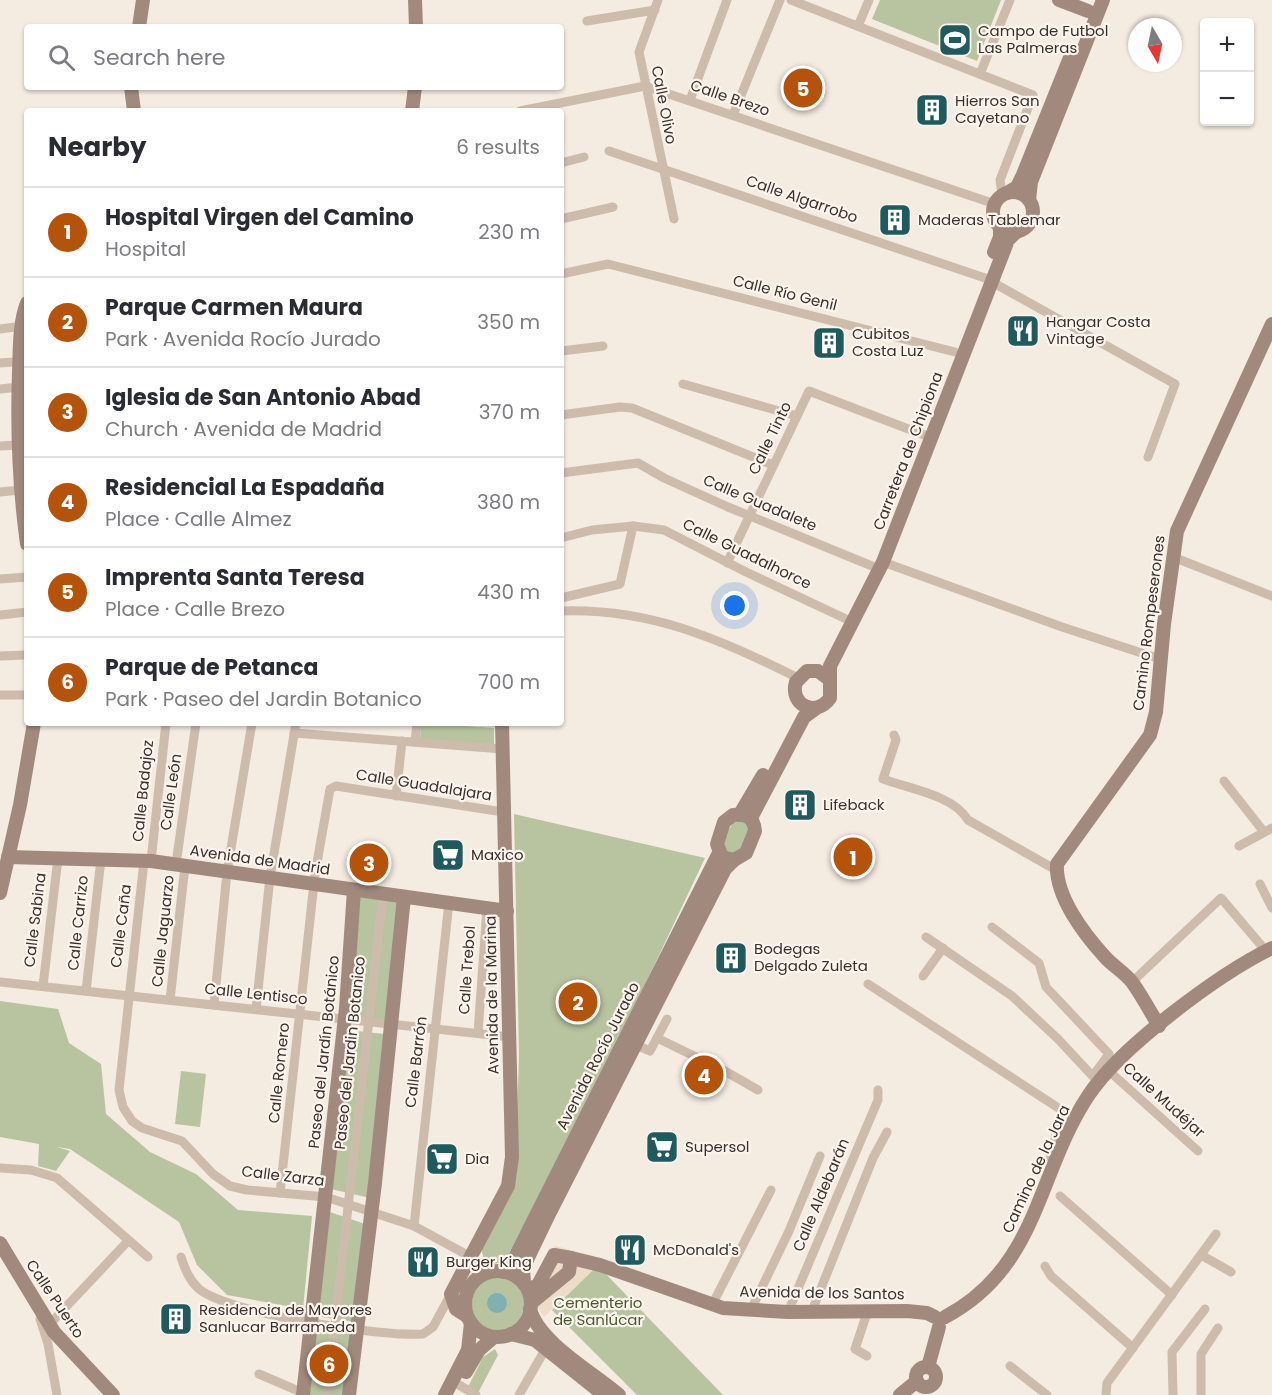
<!DOCTYPE html>
<html lang="en">
<head>
<meta charset="utf-8">
<style>
	:root { --surface:#fff; --page:#f7f7f7; --text:#2b2b33; --muted:#7c7c81; --line:#e1e1e2; --accent:#b45309 }
	body { margin:0; font-family:Poppins,sans-serif; background:var(--page); color:var(--text) }
	.controls { position:absolute; right:18px; top:18px; display:grid; overflow:hidden; border-radius:6px; box-shadow:0 2px 4px #0004 }
	.controls button { width:54px; height:54px; display:grid; place-items:center; padding:0; border:0; border-bottom:2px solid var(--line); background:var(--surface); color:var(--text); font:30px sans-serif }
	.compass { position:absolute; left:1128px; top:18px; width:54px; height:54px; border-radius:50%; background:var(--surface); box-shadow:0 2px 4px #0004; rotate:171deg }
	.you { position:absolute; left:735px; top:606px; width:21px; height:21px; margin:-15px; border:4px solid #fff; border-radius:50%; background:#1a73e8; box-shadow:0 0 0 9px #1a73e833 }
	.badge { display:grid; place-items:center; width:39px; height:39px; border-radius:50%; background:var(--accent); color:#fff; font-size:20px; font-weight:700 }
	.pin { position:absolute; translate:-50% -50%; border:3px solid #fff; box-shadow:0 2px 6px #0006 }
	.list { margin:0; padding:0; list-style:none }
	h2 { display:flex; justify-content:space-between; align-items:center; height:78px; margin:0; padding:0 24px; font-size:26px }
	h2 small { font-size:20px; font-weight:400; color:var(--muted) }
	.list li { display:grid; grid-template-columns:39px 1fr auto; gap:18px; align-items:center; box-sizing:border-box; height:90px; padding:0 24px; border-top:2px solid var(--line) }
	.list b { display:block; font-size:22px; white-space:nowrap }
	.list p { margin:0; font-size:20px; white-space:nowrap; color:var(--muted) }
	.list em { font-size:20px; font-style:normal; color:var(--muted) }
	.icon { flex:none; width:33px; height:33px; fill:none; stroke:currentColor; stroke-width:2; stroke-linecap:round; stroke-linejoin:round }
	.map { position:relative; flex:none; width:1272px; height:1395px; overflow:hidden }
	.search { position:absolute; background:var(--surface); box-shadow:0 2px 4px #0004; left:24px; top:24px; width:540px; height:66px; display:flex; align-items:center; gap:15px; box-sizing:border-box; padding:0 21px; border-radius:6px; color:var(--muted); font-size:22px }
	.panel { position:absolute; background:var(--surface); box-shadow:0 2px 4px #0004; left:24px; top:108px; width:540px; height:618px; border-radius:6px }
	.map>svg:first-child { display:block }
	.green { fill:#b8c4a0 }
	.plaza { fill:#ecdcc8 }
	.water { fill:#7fb0b2 }
	.lines { fill:none; stroke-linecap:round; stroke-linejoin:round }
	.street { stroke:#cdbbac; stroke-width:9 }
	.secondary { stroke:#a18a7d; stroke-width:14 }
	.labels { text-anchor:middle; stroke-width:4.5; stroke-linejoin:round; paint-order:stroke }
	.poi-label { font-size:15px; fill:#3b302b; stroke:#fbf5ee; text-anchor:start }
	.street-label { font-size:15px; fill:#3b302b; stroke:#fbf5ee }
	.park-label { font-size:15px; fill:#4a5a2e; stroke:#fbf5ee }
</style>
</head>
<body>
<div class="map">
<svg width="1272" height="1395" viewBox="0 0 1272 1395">
	<rect width="100%" height="100%" fill="#f4ebe1"/>
	<g class="green">
		<path d="M880 0H1001L977 61 872 19Z"/>
		<path d="M421 723 494 728V745L420 740Z"/>
		<path d="M514 814 705 858 599 1082 507 1257 502 1262 494 1264 484 1259 481 1248 516 1159 519 1054Z"/>
		<path d="M735 820 745 821 751 834 738 854 725 852 722 840Z"/>
		<path d="M354 890 404 897 390 1024 344 1019Z"/>
		<path d="M0 1001 58 1009 69 1043 101 1064 106 1114 150 1152 196 1174 238 1210 312 1216 303 1309 227 1295 197 1265 179 1222 70 1149 57 1147 70 1151 56 1171 38 1166 39 1144 0 1137Z"/>
		<path d="M348 1030 384 1034 370 1198 331 1189Z"/>
		<path d="M181 1071 206 1074 200 1127 175 1124Z"/>
		<path d="M327 1211 365 1224 355 1322 315 1316Z"/>
		<path d="M594 1269 602 1270 723 1395H637L552 1310Z"/>
		<path d="M494 1276C554 1277 514 1359 478 1323 460 1305 473 1282 494 1276Z"/>
		<path d="M313 1329 353 1333 346 1395H306Z"/>
		<path d="M495 1349 498 1355 478 1393 468 1387 483 1357Z"/>
	</g>
	<path class="plaza" d="M555 1246 594 1256V1269L544 1317 537 1306 534 1284Z"/>
	<circle class="water" cx="497" cy="1303" r="10"/>
	<g class="lines">
		<g class="street">
			<path d="M658 0 639 52 674 219"/>
			<path d="M791 0 1033 95 1000 180 1002 195"/>
			<path d="M587 21 655 10"/>
			<path d="M858 26 869 0"/>
			<path d="M980 74 1010 0"/>
			<path d="M690 100 727 0"/>
			<path d="M520 111 645 86 995 204"/>
			<path d="M733 115 780 0"/>
			<path d="M609 151 985 278"/>
			<path d="M561 163 584 157"/>
			<path d="M561 219 613 207"/>
			<path d="M561 274 608 264 955 352"/>
			<path d="M992 282 1175 384 1148 457"/>
			<path d="M0 329 22 326"/>
			<path d="M561 351 603 346"/>
			<path d="M0 363 27 361"/>
			<path d="M683 384 797 416"/>
			<path d="M0 389 19 387"/>
			<path d="M561 415 620 407 632 408 773 465"/>
			<path d="M0 446 18 445"/>
			<path d="M561 473 638 463 664 478 728 507 872 566"/>
			<path d="M0 492 20 490"/>
			<path d="M561 538 592 530 633 526 664 530 746 572 846 619"/>
			<path d="M1173 557 1272 596"/>
			<path d="M883 562 1062 627 1160 659"/>
			<path d="M727 563 809 391 924 435"/>
			<path d="M0 579 27 577"/>
			<path d="M561 598 620 584 633 526"/>
			<path d="M561 611C651 608 719 639 798 678"/>
			<path d="M0 615 27 612"/>
			<path d="M0 656 27 655"/>
			<path d="M0 695H27"/>
			<path d="M294 733 503 749"/>
			<path d="M894 735 896 740 883 779C910 789 953 795 968 820L1056 870"/>
			<path d="M415 742 417 723"/>
			<path d="M1224 781 1264 832"/>
			<path d="M396 796 402 741"/>
			<path d="M1239 846 1272 828"/>
			<path d="M144 861 119 1090 123 1107 132 1121 142 1128 182 1141 213 1174 230 1186 247 1190 326 1197 414 1226 471 1257"/>
			<path d="M151 861 166 723"/>
			<path d="M176 864 196 723"/>
			<path d="M1260 884 1272 908"/>
			<path d="M992 927 1039 963 1046 987 1109 1054 1093 1076"/>
			<path d="M926 937 1012 996 1058 1039 1099 1083"/>
			<path d="M923 976 943 948"/>
			<path d="M0 982 510 1037"/>
			<path d="M1132 982 1221 898 1266 951"/>
			<path d="M868 984 1060 1109 1061 1115 1050 1158 1054 1162"/>
			<path d="M43 986 58 858"/>
			<path d="M86 991 101 859"/>
			<path d="M170 1000 185 866"/>
			<path d="M214 1005 227 872 252 723"/>
			<path d="M256 1009 270 877 296 723"/>
			<path d="M478 1033 487 908"/>
			<path d="M657 1038 723 1070 758 1090"/>
			<path d="M636 1045 650 1051 667 1019"/>
			<path d="M1109 1071 1198 1151"/>
			<path d="M0 1168 31 1170 57 1178 148 1257"/>
			<path d="M280 1193 315 874 330 789 336 786 503 812"/>
			<path d="M1060 1196 1172 1295"/>
			<path d="M414 1226 449 902"/>
			<path d="M1201 1255 1231 1272"/>
			<path d="M181 1257C185 1269 189 1280 199 1289 231 1314 380 1337 423 1334L433 1327 451 1294"/>
			<path d="M1045 1266 1051 1276 1133 1348"/>
			<path d="M712 1305 771 1190"/>
			<path d="M751 1310 789 1231 820 1156"/>
			<path d="M812 1311 873 1158 887 1132"/>
			<path d="M788 1312 878 1100V1090"/>
			<path d="M40 1319 48 1344 57 1395"/>
			<path d="M49 1325 128 1241"/>
			<path d="M867 1356 855 1349 868 1310"/>
			<path d="M1010 1366 1047 1395"/>
			<path d="M259 1374 303 1393"/>
			<path d="M459 1385 476 1395"/>
			<path d="M327 1395 383 894"/>
			<path d="M519 1395 546 1348"/>
			<path d="M1106 1395 1107 1383 1216 1234"/>
			<path d="M1173 1395 1172 1352 1205 1309"/>
			<path d="M1201 1395V1354L1218 1328"/>
		</g>
		<g class="secondary">
			<path d="M415 0 416 27"/>
			<path d="M1059 0 1088 11"/>
			<path d="M139 27 143 0"/>
			<path d="M131 87 134 111"/>
			<path d="M412 111 415 87"/>
			<circle cx="1013" cy="212" r="20"/>
			<path d="M1007 193 1017 187 1022 177 1071 55"/>
			<path d="M1029 200 1031 182 1103 0"/>
			<path d="M994 252 1000 237V228"/>
			<path d="M27 303C19 323 20 350 19 372 17 430 19 486 27 544"/>
			<path d="M830 680 818 671H807L796 682C789 705 816 718 830 698V666L883 562 1008 240 1015 233"/>
			<path d="M740 814 763 775"/>
			<path d="M733 815C746 814 754 817 755 831L746 853 734 860 722 857 717 844 724 822Z"/>
			<path d="M751 818 804 717 815 709"/>
			<path d="M8 857 151 861 507 911"/>
			<path d="M0 893 20 805 34 723"/>
			<path d="M1159 1026C1150 1011 1142 996 1132 982 1124 972 1113 966 1105 957 1084 934 1055 896 1057 864L1150 735 1156 712 1164 624 1177 531 1272 324"/>
			<path d="M0 1243 54 1332 113 1395"/>
			<path d="M571 1258 600 1265 723 1308 788 1312 907 1311 927 1313 935 1317"/>
			<circle cx="498" cy="1304" r="33"/>
			<path d="M504 1272 512 1263 719 853"/>
			<path d="M524 1284 523 1268 549 1214 725 869 734 860"/>
			<path d="M528 1290 538 1285 554 1255 571 1258 569 1272 531 1303"/>
			<path d="M530 1309C538 1342 594 1373 619 1395"/>
			<path d="M467 1316 456 1309 451 1294 508 1186 512 1157 502 723"/>
			<path d="M945 1317C1039 1267 1036 1175 1088 1096 1120 1047 1219 974 1272 948"/>
			<path d="M511 1334 535 1340 604 1395"/>
			<circle cx="926" cy="1377" r="10"/>
			<path d="M928 1367 939 1327"/>
			<path d="M466 1372 479 1350 494 1337"/>
			<path d="M303 1395 346 1008 354 890"/>
			<path d="M349 1395 375 1183 404 897"/>
			<path d="M445 1395 468 1350 471 1323"/>
			<path d="M900 1395 917 1381"/>
		</g>
	</g>
	<defs>
		<g id="stadium-square" transform="scale(1.725)"><rect x="-9" y="-9" width="18" height="18" rx="4" fill="#1f5a5e" stroke="#fbf5ee"/><path d="M0-5a6.5 5 0 1 0 0 10a6.5 5 0 1 0 0-10ZM-3.5-1.8h7v3.6h-7Z" fill="#fff"/></g>
		<g id="building-square" transform="scale(1.725)"><rect x="-9" y="-9" width="18" height="18" rx="4" fill="#1f5a5e" stroke="#fbf5ee"/><path d="M-4-6H4V6H1V3H-1V6H-4ZM-2.5-4.3h1.7v1.8h-1.7ZM.8-4.3h1.7v1.8H.8ZM-2.5-1h1.7V.8h-1.7ZM.8-1h1.7V.8H.8Z" fill="#fff"/></g>
		<g id="restaurant-square" transform="scale(1.725)"><rect x="-9" y="-9" width="18" height="18" rx="4" fill="#1f5a5e" stroke="#fbf5ee"/><path d="M-5-6h1v4h1v-4h1v4h1v-4h1v5L-1.5 .5V6h-2V.5L-5-1ZM5-6V6H3V1.5H1.5Q1.5-4 5-6Z" fill="#fff"/></g>
		<g id="supermarket-square" transform="scale(1.725)"><rect x="-9" y="-9" width="18" height="18" rx="4" fill="#1f5a5e" stroke="#fbf5ee"/><path d="M-6-5.5h2.5l.6 2H6L4.5 2H-2.5L-4.4-4H-6ZM-1.5 3.2a1.3 1.3 0 1 0 .1 0ZM3 3.2a1.3 1.3 0 1 0 .1 0Z" fill="#fff"/></g>
	</defs>
	<g fill-rule="evenodd">
		<use href="#stadium-square" x="955" y="40"/>
		<use href="#building-square" x="932" y="110"/>
		<use href="#building-square" x="895" y="220"/>
		<use href="#restaurant-square" x="1023" y="331"/>
		<use href="#building-square" x="829" y="343"/>
		<use href="#building-square" x="800" y="805"/>
		<use href="#supermarket-square" x="448" y="855"/>
		<use href="#building-square" x="731" y="958"/>
		<use href="#supermarket-square" x="662" y="1147"/>
		<use href="#supermarket-square" x="442" y="1159"/>
		<use href="#restaurant-square" x="630" y="1250"/>
		<use href="#restaurant-square" x="423" y="1262"/>
		<use href="#building-square" x="176" y="1319"/>
	</g>
	<g class="labels">
		<g class="poi-label">
			<text x="978" y="36">Campo de Futbol<tspan x="978" dy="17">Las Palmeras</tspan></text>
			<text x="955" y="106">Hierros San<tspan x="955" dy="17">Cayetano</tspan></text>
			<text x="918" y="225">Maderas Tablemar</text>
			<text x="1046" y="327">Hangar Costa<tspan x="1046" dy="17">Vintage</tspan></text>
			<text x="852" y="339">Cubitos<tspan x="852" dy="17">Costa Luz</tspan></text>
			<text x="823" y="810">Lifeback</text>
			<text x="471" y="860">Maxico</text>
			<text x="754" y="954">Bodegas<tspan x="754" dy="17">Delgado Zuleta</tspan></text>
			<text x="685" y="1152">Supersol</text>
			<text x="465" y="1164">Dia</text>
			<text x="653" y="1255">McDonald's</text>
			<text x="446" y="1267">Burger King</text>
			<text x="199" y="1315">Residencia de Mayores<tspan x="199" dy="17">Sanlucar Barrameda</tspan></text>
		</g>
		<g class="street-label">
			<text transform="translate(730 98) rotate(19)" y="5">Calle Brezo</text>
			<text transform="translate(664 105) rotate(79)" y="5">Calle Olivo</text>
			<text transform="translate(802 199) rotate(19)" y="5">Calle Algarrobo</text>
			<text transform="translate(785 293) rotate(14)" y="5">Calle Río Genil</text>
			<text transform="translate(770 438) rotate(-64)" y="5">Calle Tinto</text>
			<text transform="translate(908 451) rotate(-69)" y="5">Carretera de Chipiona</text>
			<text transform="translate(760 503) rotate(23)" y="5">Calle Guadalete</text>
			<text transform="translate(747 554) rotate(26)" y="5">Calle Guadalhorce</text>
			<text transform="translate(1149 623) rotate(-83)" y="5">Camino Rompeserones</text>
			<text transform="translate(424 785) rotate(9)" y="5">Calle Guadalajara</text>
			<text transform="translate(143 791) rotate(-84)" y="5">Calle Badajoz</text>
			<text transform="translate(171 792) rotate(-82)" y="5">Calle León</text>
			<text transform="translate(260 860) rotate(8)" y="5">Avenida de Madrid</text>
			<text transform="translate(35 920) rotate(-83)" y="5">Calle Sabina</text>
			<text transform="translate(78 923) rotate(-84)" y="5">Calle Carrizo</text>
			<text transform="translate(121 926) rotate(-83)" y="5">Calle Caña</text>
			<text transform="translate(163 931) rotate(-84)" y="5">Calle Jaguarzo</text>
			<text transform="translate(467 970) rotate(-86)" y="5">Calle Trebol</text>
			<text transform="translate(256 994) rotate(6)" y="5">Calle Lentisco</text>
			<text transform="translate(492 995) rotate(-91)" y="5">Avenida de la Marina</text>
			<text transform="translate(324 1052) rotate(-84)" y="5">Paseo del Jardín Botánico</text>
			<text transform="translate(350 1053) rotate(-84)" y="5">Paseo del Jardin Botanico</text>
			<text transform="translate(598 1056) rotate(-63)" y="5">Avenida Rocío Jurado</text>
			<text transform="translate(416 1062) rotate(-83)" y="5">Calle Barrón</text>
			<text transform="translate(279 1073) rotate(-84)" y="5">Calle Romero</text>
			<text transform="translate(1164 1100) rotate(42)" y="5">Calle Mudéjar</text>
			<text transform="translate(1036 1169) rotate(-65)" y="5">Camino de la Jara</text>
			<text transform="translate(283 1176) rotate(7)" y="5">Calle Zarza</text>
			<text transform="translate(821 1195) rotate(-67)" y="5">Calle Aldebarán</text>
			<text transform="translate(822 1293) rotate(1)" y="5">Avenida de los Santos</text>
			<text transform="translate(55 1299) rotate(56)" y="5">Calle Puerto</text>
		</g>
		<g class="park-label">
			<text x="598" y="1308">Cementerio<tspan x="598" dy="17">de Sanlúcar</tspan></text>
		</g>
	</g>
</svg>
<div class="controls">
<button>+</button>
<button>−</button>
</div>
<svg class="compass" viewBox="-18 -18 36 36"><path d="M0-13l5 13h-10z" fill="#e53935"/><path d="M0 13l5-13h-10z" fill="#7c7c81"/></svg>
<div class="you"></div>
<div class="pin badge" style="left:853px;top:857px">1</div>
<div class="pin badge" style="left:578px;top:1002px">2</div>
<div class="pin badge" style="left:369px;top:863px">3</div>
<div class="pin badge" style="left:704px;top:1075px">4</div>
<div class="pin badge" style="left:803px;top:88px">5</div>
<div class="pin badge" style="left:329px;top:1364px">6</div>
<div class="search"><svg class="icon" aria-label="search" viewBox="0 0 24 24"><circle cx="10" cy="10" r="6"/><path d="M15 15l6 6"/></svg>Search here</div>
<section class="panel">
<h2>Nearby<small>6 results</small></h2>
<ul class="list">
<li><span class="badge">1</span><div><b>Hospital Virgen del Camino</b><p>Hospital</p></div><em>230 m</em></li>
<li><span class="badge">2</span><div><b>Parque Carmen Maura</b><p>Park · Avenida Rocío Jurado</p></div><em>350 m</em></li>
<li><span class="badge">3</span><div><b>Iglesia de San Antonio Abad</b><p>Church · Avenida de Madrid</p></div><em>370 m</em></li>
<li><span class="badge">4</span><div><b>Residencial La Espadaña</b><p>Place · Calle Almez</p></div><em>380 m</em></li>
<li><span class="badge">5</span><div><b>Imprenta Santa Teresa</b><p>Place · Calle Brezo</p></div><em>430 m</em></li>
<li><span class="badge">6</span><div><b>Parque de Petanca</b><p>Park · Paseo del Jardin Botanico</p></div><em>700 m</em></li>
</ul>
</section>
</div>
</body>
</html>
